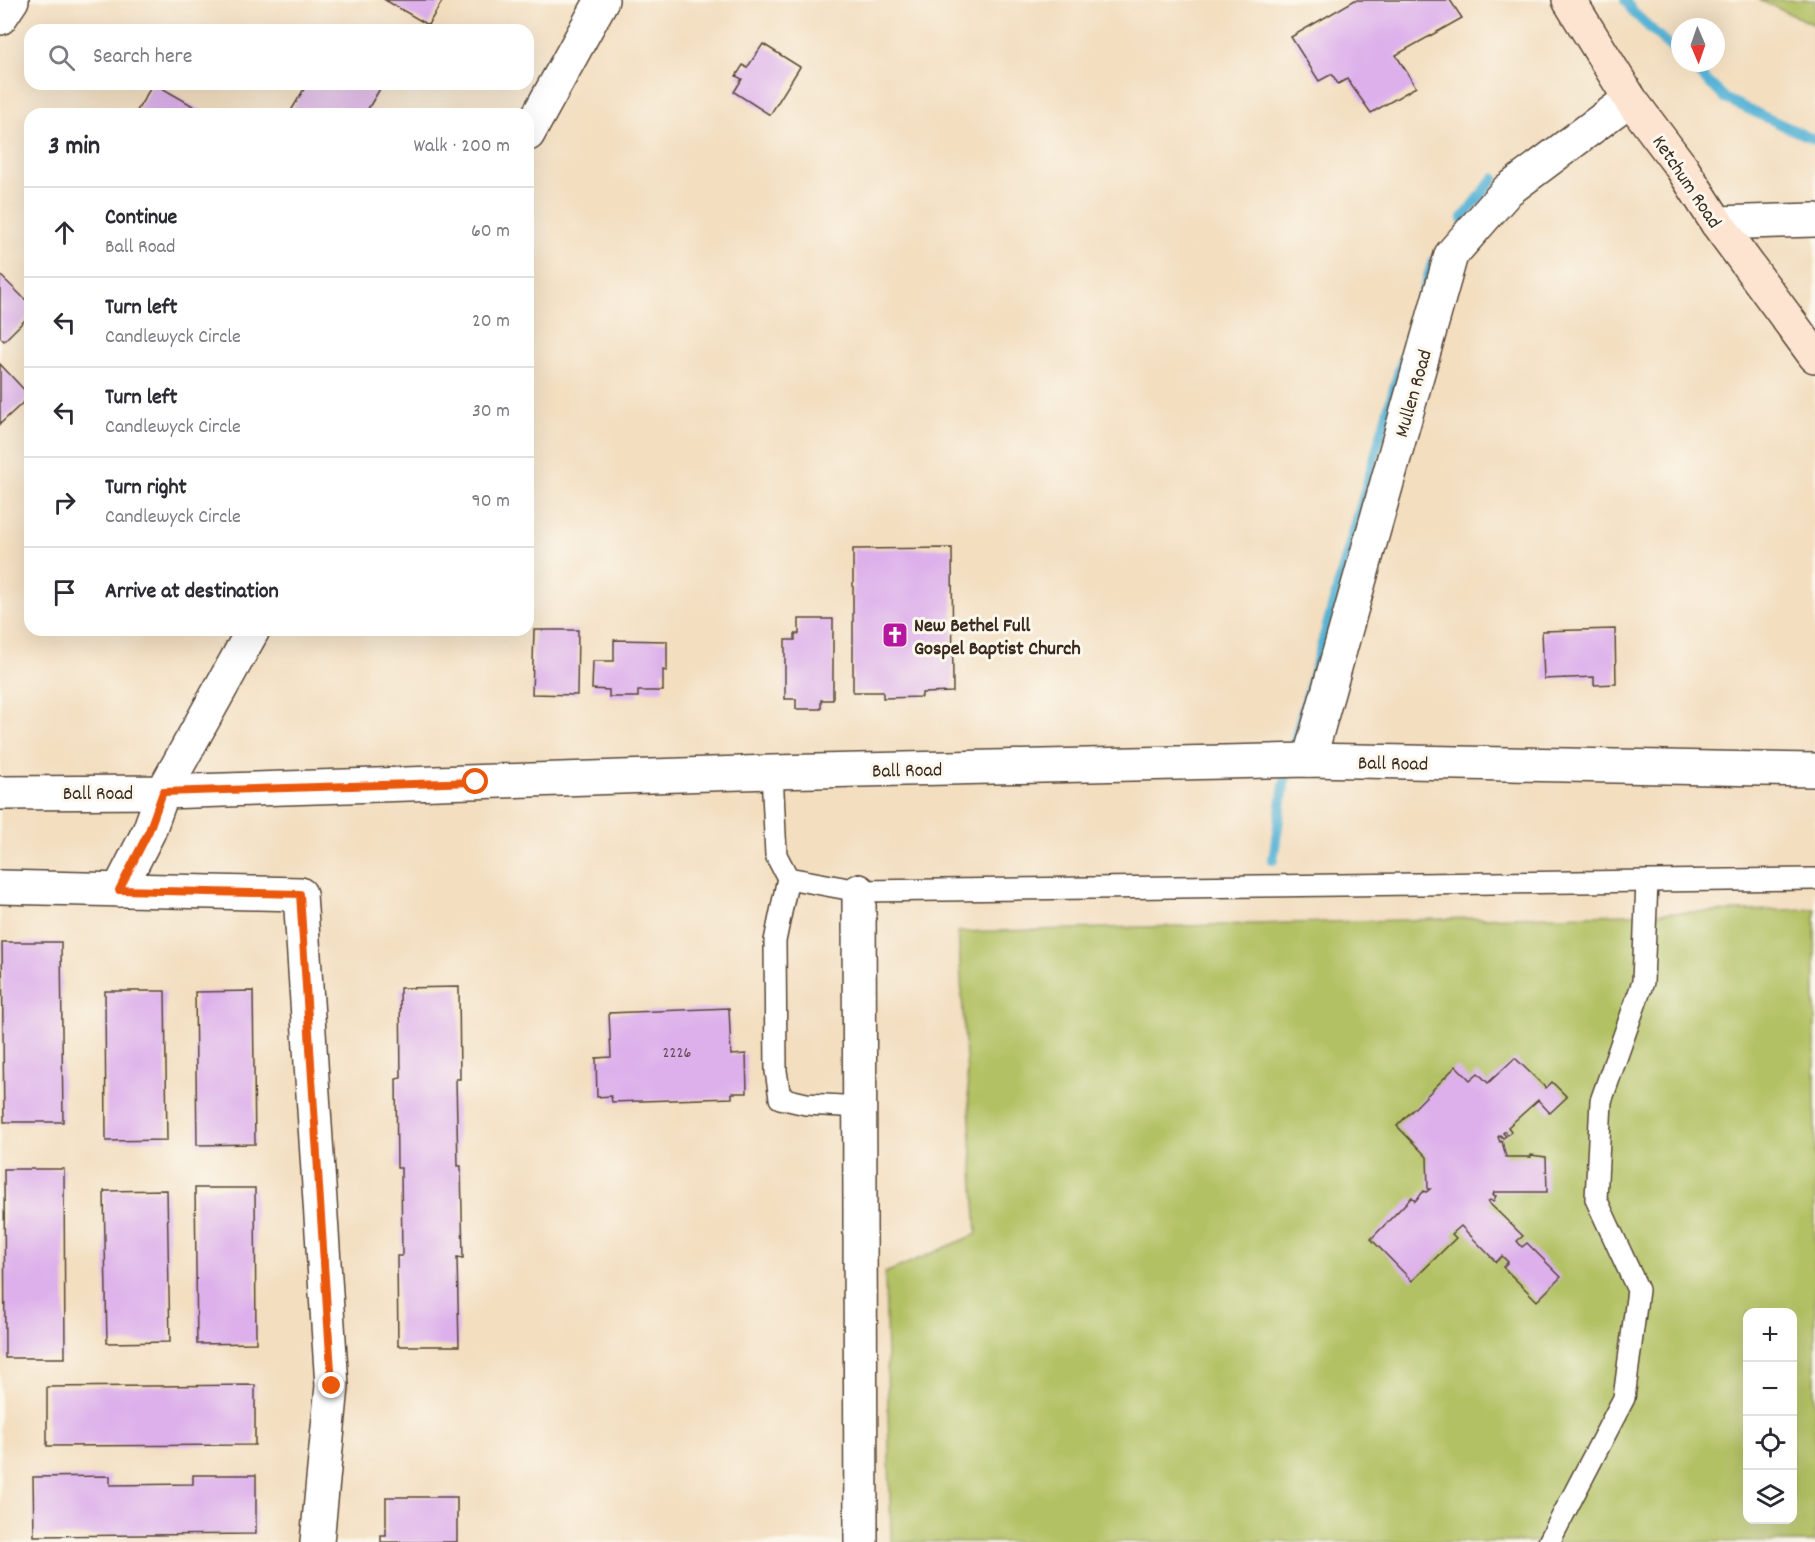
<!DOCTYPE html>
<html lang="en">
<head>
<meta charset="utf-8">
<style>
	:root { --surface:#fff; --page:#f7f7f7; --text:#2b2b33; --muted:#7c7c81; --line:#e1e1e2 }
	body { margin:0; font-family:Dekko,sans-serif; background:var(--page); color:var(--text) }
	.controls { position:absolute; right:18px; bottom:18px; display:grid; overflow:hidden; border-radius:12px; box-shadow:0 6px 24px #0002 }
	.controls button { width:54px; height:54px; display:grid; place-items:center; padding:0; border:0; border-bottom:2px solid var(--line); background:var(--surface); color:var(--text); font:30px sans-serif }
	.compass { position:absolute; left:1671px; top:18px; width:54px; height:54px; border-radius:50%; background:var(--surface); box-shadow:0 6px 24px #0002; rotate:178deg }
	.stop { position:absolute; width:18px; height:18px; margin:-14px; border:4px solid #ea580c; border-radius:50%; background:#fff }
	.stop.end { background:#ea580c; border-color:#fff; box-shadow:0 2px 6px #0008 }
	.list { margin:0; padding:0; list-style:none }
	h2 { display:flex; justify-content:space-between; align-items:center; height:78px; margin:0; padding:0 24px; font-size:26px }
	h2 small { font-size:20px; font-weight:400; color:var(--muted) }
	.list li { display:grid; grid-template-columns:39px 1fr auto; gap:18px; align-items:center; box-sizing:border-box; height:90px; padding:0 24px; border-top:2px solid var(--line) }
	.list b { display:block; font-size:22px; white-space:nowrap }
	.list p { margin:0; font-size:20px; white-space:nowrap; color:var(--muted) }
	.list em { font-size:20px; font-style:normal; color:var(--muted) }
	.icon { flex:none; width:33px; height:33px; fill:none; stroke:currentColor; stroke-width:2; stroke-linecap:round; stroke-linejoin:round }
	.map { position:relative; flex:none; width:1815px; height:1542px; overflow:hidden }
	.search { position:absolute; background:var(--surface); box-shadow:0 6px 24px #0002; left:24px; top:24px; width:510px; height:66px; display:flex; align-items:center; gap:15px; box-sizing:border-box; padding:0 21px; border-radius:18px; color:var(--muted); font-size:22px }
	.panel { position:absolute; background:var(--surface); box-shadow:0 6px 24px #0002; left:24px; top:108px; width:510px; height:528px; border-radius:18px }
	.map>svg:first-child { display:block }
	.green { fill:#b2c163; stroke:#767640; stroke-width:1.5; fill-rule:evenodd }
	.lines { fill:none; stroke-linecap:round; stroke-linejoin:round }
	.stream { stroke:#57b3d5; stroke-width:10 }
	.building { fill:#ddb0eb }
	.lane-casing { stroke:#574536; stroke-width:24 }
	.street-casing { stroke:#574536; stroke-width:36 }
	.secondary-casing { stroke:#574536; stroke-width:36 }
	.lane { stroke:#fff; stroke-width:21 }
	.street { stroke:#fff; stroke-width:33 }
	.secondary { stroke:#fde4d1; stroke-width:33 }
	.route { stroke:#ea580c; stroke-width:8 }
	.labels { text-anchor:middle; stroke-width:6; stroke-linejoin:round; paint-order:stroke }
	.number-label { font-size:16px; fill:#644c51 }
	.street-label { font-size:20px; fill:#3b2a1e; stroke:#fbf7ec }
	.poi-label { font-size:20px; font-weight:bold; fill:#3b2a1e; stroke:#fbf7ec; text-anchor:start }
</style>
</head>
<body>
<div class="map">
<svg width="1815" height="1542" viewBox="0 0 1815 1542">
	<rect width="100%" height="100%" fill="#fbf7ec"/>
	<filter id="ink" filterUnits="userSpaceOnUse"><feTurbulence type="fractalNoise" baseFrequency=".0167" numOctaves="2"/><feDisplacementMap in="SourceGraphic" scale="12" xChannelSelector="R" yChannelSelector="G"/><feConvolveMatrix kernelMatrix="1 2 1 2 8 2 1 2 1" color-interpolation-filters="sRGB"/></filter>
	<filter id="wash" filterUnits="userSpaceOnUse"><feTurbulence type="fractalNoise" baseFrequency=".008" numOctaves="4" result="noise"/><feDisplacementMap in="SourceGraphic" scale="24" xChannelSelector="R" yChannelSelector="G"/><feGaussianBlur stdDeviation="1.35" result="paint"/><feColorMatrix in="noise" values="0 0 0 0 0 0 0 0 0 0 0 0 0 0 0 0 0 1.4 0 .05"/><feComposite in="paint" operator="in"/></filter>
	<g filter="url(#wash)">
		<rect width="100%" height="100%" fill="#f3dec0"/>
		<g class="green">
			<path d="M1759 0H1815V25Z"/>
			<path d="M1815 909V1542H891L885 1273 977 1234 958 932ZM1748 1312H1792V1520H1748Z"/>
		</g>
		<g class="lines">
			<g class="stream">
				<path d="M1625 0 1633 12 1680 56"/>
				<path d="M1688 63 1726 99 1815 140"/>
				<path d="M1462 219 1494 178"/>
				<path d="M1273 860 1284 785 1297 732 1398 374 1433 261"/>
			</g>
		</g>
		<g id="blocks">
			<g class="building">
				<path d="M385 0H443L428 25Z"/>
				<path d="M1355 0H1450L1462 18 1396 55 1416 87 1371 113 1347 79 1338 84 1332 74 1319 81 1291 37Z"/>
				<path d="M763 44 800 67 770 115 734 92 742 79 736 76 743 65 747 68Z"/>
				<path d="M153 84H155L207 114H135Z"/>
				<path d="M307 84H376L381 87 368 109 373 111 371 114H289Z"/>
				<path d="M0 275 30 304V315L4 341 0 337Z"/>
				<path d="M0 364 30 396 0 424Z"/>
				<path d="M952 548 953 692 922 693V697L883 698V692H853V549Z"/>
				<path d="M799 619H833V700H821V709H796V699H785V640H795V634H799Z"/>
				<path d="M1615 629 1616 684 1594 685V677L1544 679 1542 631Z"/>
				<path d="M534 630H578L577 695 532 694Z"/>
				<path d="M614 640 667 641V671L663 670V691H638V697H609V690L592 689 593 661H614Z"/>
				<path d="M2 942H61L63 1122H4Z"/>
				<path d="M459 987 460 1079H456L458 1166H461L463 1258 457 1257 459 1346H398L397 1256H402L401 1168H397L396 1079 401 1078 400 988Z"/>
				<path d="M105 991H165L167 1140 106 1141Z"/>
				<path d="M253 991 255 1144 197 1145 195 992Z"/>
				<path d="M729 1008 731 1055 746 1054 747 1093H732V1098L612 1102 611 1096 597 1097 596 1058 611 1057 609 1013Z"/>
				<path d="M1515 1058 1546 1088 1552 1082 1567 1097 1550 1113 1538 1100 1508 1127 1511 1131 1508 1135 1505 1131 1503 1133 1506 1136 1503 1138 1500 1135 1498 1137 1500 1142 1502 1141 1506 1157H1531V1155L1546 1157 1547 1192H1494L1493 1195 1496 1196 1493 1202 1490 1200 1488 1202 1523 1236 1517 1241 1522 1247 1527 1243 1561 1277 1537 1301 1503 1267 1508 1262 1502 1256 1496 1262 1461 1226 1452 1234 1456 1238 1412 1281 1371 1239 1412 1197 1415 1201 1424 1191 1426 1192 1430 1189H1428L1427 1157 1397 1126 1456 1066 1470 1080 1478 1073 1488 1083Z"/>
				<path d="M4 1169H64L65 1358H5Z"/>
				<path d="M195 1188H255L256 1343 197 1344Z"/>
				<path d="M167 1190 170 1342 107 1343 104 1191Z"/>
				<path d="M255 1385V1445L47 1446V1387Z"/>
				<path d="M193 1475H256V1534L34 1536 33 1477 110 1476V1485L193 1484Z"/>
				<path d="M386 1497H457V1542H381V1535H386Z"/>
			</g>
		</g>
	</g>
	<g filter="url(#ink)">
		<use href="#blocks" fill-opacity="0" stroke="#574536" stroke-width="1.5"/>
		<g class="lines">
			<g class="lane-casing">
				<g id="lane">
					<path d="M772 772 776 855 788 878 859 891 1815 879"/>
					<path d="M788 878 775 941 776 1071 780 1098 806 1104 860 1107"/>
					<path d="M1549 1542 1624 1398 1638 1290 1596 1199 1601 1101 1643 982 1647 881"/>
				</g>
			</g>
			<g class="street-casing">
				<g id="street">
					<path d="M0 18 12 0"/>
					<path d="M528 134 602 0"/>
					<path d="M1717 223 1815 220"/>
					<path d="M1309 760 1451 255 1508 190 1630 99"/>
					<path d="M0 793 163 792 772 772 1309 760 1815 770"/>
					<path d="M0 887 300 894 332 1386 317 1542"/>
					<path d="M119 890 149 831 163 792 253 630"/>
					<path d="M859 891 861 1542"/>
				</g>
			</g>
			<g class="secondary-casing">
				<path id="secondary" d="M1569 0 1630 99 1682 168 1717 223 1815 356"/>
			</g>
			<use href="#lane" class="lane"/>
			<use href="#street" class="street"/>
			<use href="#secondary" class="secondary"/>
		</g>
	</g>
	<g class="lines" filter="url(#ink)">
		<path class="route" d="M332 1386 300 894 119 890 149 831 163 792 476 782"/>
	</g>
	<defs>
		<g id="church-square" transform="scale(1.35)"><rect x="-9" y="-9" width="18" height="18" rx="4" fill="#b5179e" stroke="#fbf7ec"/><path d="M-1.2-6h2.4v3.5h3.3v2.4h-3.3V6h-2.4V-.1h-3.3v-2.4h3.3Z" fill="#fff"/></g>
	</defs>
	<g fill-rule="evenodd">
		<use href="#church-square" x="895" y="635"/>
	</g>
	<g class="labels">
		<g class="number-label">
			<text x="677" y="1057">2226</text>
		</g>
		<g class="street-label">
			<text transform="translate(1688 181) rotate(56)" y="7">Ketchum Road</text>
			<text transform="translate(1412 393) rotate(-74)" y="7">Mullen Road</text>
			<text transform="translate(1393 762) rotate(1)" y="7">Ball Road</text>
			<text transform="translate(907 769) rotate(-1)" y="7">Ball Road</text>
			<text x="98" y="799">Ball Road</text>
		</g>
		<g class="poi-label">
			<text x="914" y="631">New Bethel Full<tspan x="914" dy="23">Gospel Baptist Church</tspan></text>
		</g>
	</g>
</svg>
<div class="controls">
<button>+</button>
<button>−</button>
<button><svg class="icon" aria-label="locate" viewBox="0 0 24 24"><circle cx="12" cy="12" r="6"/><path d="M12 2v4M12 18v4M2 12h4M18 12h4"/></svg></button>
<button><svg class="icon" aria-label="layers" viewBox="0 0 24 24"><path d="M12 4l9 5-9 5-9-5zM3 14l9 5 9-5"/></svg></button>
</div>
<svg class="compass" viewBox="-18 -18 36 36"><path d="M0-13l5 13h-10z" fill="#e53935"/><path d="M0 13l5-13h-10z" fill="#7c7c81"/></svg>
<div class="stop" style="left:476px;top:782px"></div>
<div class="stop end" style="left:332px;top:1386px"></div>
<div class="search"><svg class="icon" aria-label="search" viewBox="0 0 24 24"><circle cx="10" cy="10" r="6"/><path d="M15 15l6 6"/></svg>Search here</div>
<section class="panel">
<h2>3 min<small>Walk · 200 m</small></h2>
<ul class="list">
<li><svg class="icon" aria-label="ahead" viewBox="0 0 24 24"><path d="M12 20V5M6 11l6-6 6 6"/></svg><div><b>Continue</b><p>Ball Road</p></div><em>60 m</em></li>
<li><svg class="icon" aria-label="left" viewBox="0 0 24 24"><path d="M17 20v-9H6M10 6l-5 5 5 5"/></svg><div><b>Turn left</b><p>Candlewyck Circle</p></div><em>20 m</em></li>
<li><svg class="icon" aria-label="left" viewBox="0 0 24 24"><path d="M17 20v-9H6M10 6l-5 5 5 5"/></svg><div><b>Turn left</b><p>Candlewyck Circle</p></div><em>30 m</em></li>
<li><svg class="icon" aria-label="right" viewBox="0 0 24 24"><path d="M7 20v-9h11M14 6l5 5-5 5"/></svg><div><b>Turn right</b><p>Candlewyck Circle</p></div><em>90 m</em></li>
<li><svg class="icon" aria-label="arrive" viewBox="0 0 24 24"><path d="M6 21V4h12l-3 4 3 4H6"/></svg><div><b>Arrive at destination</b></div></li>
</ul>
</section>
</div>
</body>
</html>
